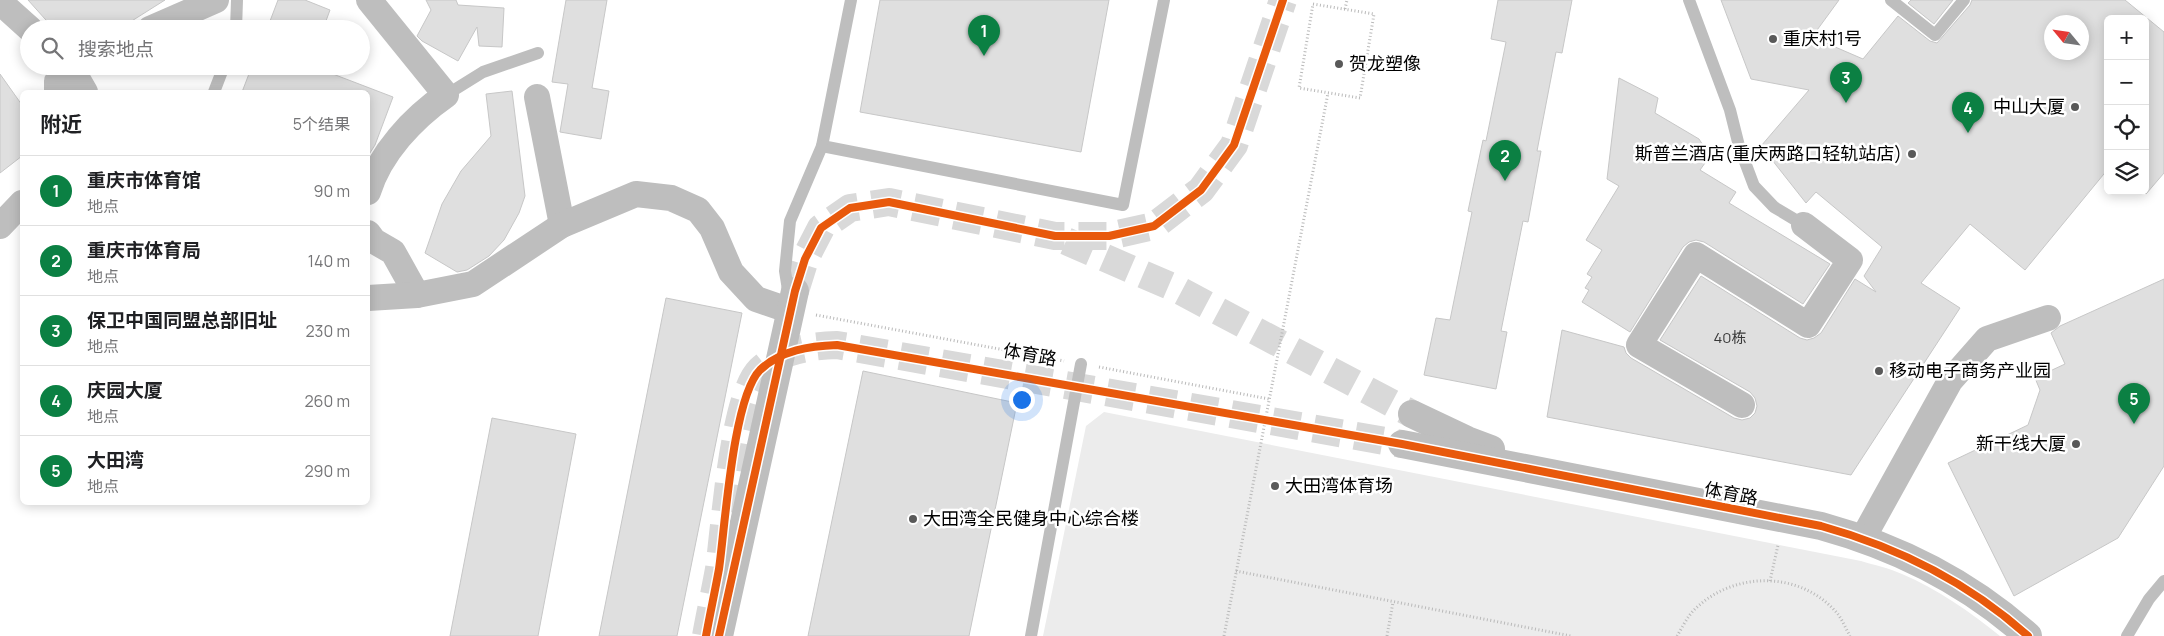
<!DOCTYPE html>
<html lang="zh">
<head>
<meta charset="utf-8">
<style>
	:root { --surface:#fff; --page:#f2f2f2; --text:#202124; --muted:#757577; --line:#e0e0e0; --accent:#0b8043 }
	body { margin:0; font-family:Manrope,"Noto Sans SC",sans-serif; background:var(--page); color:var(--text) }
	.controls { position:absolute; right:15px; top:15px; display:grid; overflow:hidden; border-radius:8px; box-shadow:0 2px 12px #0003 }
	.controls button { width:45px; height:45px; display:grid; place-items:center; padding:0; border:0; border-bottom:1px solid var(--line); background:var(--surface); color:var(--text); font:25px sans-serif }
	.compass { position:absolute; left:2044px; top:15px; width:45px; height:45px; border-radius:50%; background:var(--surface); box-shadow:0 2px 12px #0003; rotate:299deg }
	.you { position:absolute; left:1021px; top:399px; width:18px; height:18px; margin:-12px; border:4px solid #fff; border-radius:50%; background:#1a73e8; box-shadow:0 0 0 8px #1a73e833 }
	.badge { display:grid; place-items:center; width:32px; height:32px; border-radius:50%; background:var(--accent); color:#fff; font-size:16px; font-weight:700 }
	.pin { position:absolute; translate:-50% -41px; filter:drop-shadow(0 1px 2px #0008) }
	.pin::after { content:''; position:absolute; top:26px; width:18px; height:15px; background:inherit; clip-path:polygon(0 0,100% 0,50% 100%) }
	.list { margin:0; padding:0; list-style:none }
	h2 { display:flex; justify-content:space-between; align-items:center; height:65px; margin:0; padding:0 20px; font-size:21px }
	h2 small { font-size:16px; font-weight:400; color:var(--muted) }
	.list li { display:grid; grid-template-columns:32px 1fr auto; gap:15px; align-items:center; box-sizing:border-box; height:70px; padding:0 20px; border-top:1px solid var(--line) }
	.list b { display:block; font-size:19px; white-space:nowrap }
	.list p { margin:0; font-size:16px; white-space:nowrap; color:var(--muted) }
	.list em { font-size:16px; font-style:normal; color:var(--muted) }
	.icon { flex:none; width:28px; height:28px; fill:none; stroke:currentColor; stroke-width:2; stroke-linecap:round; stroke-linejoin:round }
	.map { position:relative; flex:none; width:2164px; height:636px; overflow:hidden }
	.search { position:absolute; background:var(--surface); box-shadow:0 2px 12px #0003; left:20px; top:20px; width:350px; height:55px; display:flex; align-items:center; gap:12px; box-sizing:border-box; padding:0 18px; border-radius:28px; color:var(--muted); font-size:19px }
	.panel { position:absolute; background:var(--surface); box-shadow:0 2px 12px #0003; left:20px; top:90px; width:350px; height:415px; border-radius:8px }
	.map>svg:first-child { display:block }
	.green { fill:#ececec }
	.building { fill:#dfdfdf; stroke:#c7c7c7; fill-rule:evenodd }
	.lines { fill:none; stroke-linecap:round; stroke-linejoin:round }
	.tertiary-tunnel { stroke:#d9d9d9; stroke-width:28; stroke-dasharray:28 14; stroke-linecap:butt }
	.path { stroke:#b9b9b9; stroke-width:3; stroke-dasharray:1 2.5; stroke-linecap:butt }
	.service { stroke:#bebebe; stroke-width:12 }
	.minor { stroke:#bebebe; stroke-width:26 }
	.tertiary { stroke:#bebebe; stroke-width:28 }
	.cycleway-casing { stroke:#fff; stroke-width:11 }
	.cycleway { stroke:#e8590c; stroke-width:8 }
	.poi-dot { fill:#595959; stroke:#fff; stroke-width:2 }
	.labels { text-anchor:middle; stroke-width:5; stroke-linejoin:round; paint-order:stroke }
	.number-label { font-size:15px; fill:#383838 }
	.poi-label { font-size:18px; fill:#000; stroke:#fff; text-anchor:start }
	.street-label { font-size:18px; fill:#000; stroke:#fff }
</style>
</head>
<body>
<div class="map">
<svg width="2164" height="636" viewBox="0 0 2164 636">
	<rect width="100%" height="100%" fill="#fff"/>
	<path class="green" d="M1104 412 1861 561C1874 565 1889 568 1902 574 1938 589 1970 612 2000 636H1043L1086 426Z"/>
	<g class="building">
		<path d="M28 0H165L119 29H54Z"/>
		<path d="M278 0H305L330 10 323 29H267Z"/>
		<path d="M426 0H456L458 5 504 8 502 47 479 46 477 27 458 61 422 41 417 36 431 10Z"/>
		<path d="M566 0H607L592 88 609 91 601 139 560 132 568 84 552 82Z"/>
		<path d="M880 0H1109L1081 152 860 112Z"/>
		<path d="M1498 0H1572L1562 53 1556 52 1537 151H1541L1528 222 1523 221 1501 331 1507 332 1496 389 1424 375 1436 318 1450 320 1472 212 1468 211 1483 140 1486 141 1506 42 1491 39Z"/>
		<path d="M1721 0H1839L1812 37 1863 59 1898 16 1930 41 1937 43 1970 5 1972 0H2125L2164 32V173L2146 194 2143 191H2145V19H2108V169L2025 270 1970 224 1921 283 1960 308 1851 475 1547 417 1562 330 1624 347 1626 353 1631 358 1734 418 1742 420 1750 418 1755 413 1757 406 1755 398 1750 392 1660 340 1701 276 1800 338 1807 340 1814 338 1821 333 1855 279 1876 292 1864 276 1882 247 1816 192 1806 203 1761 146 1809 90 1751 79ZM2052 22H2082V52H2052Z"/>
		<path d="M1911 0H1953L1934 24 1908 3Z"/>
		<path d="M252 66H312L393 97 375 145 368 156V92H242Z"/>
		<path d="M0 74 22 105V156L0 173Z"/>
		<path d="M1619 78 1658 98 1655 113 1699 139 1710 156 1700 170 1736 192 1729 203 1830 264 1803 304 1704 242 1696 240 1689 242 1683 247 1630 332 1582 302 1589 290 1585 288 1592 277 1587 274 1602 250 1586 240 1619 186 1607 179Z"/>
		<path d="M512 91 525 196 519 213 504 240 489 256 467 270 457 272 425 253 442 204 461 171 491 136 486 94Z"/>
		<path d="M2164 279V466L2118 538 2014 596 1948 463 2028 425 2040 390 2035 378 2065 364 2051 333 2060 326Z"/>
		<path d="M666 298 742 313 677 636H599Z"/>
		<path d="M863 371 1017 403 969 636H808Z"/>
		<path d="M492 418 576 434 538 636H450Z"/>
	</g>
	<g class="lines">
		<g class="tertiary-tunnel">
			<path d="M1066 241 1177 289 1412 414"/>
			<path d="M795 291 805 259 821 228 850 208 889 202 1055 236H1109L1154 226 1201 190 1234 145 1283 0"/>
			<path d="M706 636C710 614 715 591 719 569 725 527 733 397 760 370 781 350 810 346 837 345L1402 444"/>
		</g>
		<g class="path">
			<path d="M1313 4 1374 14 1360 98 1299 88Z"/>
			<path d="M1345 9 1347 0"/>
			<path d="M816 315 1064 361"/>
			<path d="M1099 367 1269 399"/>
			<path d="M1236 571 1571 636"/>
			<path d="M1770 581 1778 545"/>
			<path d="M1224 636 1328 93"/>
			<path d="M1387 636 1393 602"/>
			<path d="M1677 636C1682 628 1687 617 1694 610 1733 571 1800 570 1837 613 1842 619 1846 629 1850 636"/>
		</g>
		<g class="service">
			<path d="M851 0 822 146 1123 205 1164 0"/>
			<path d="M1689 0 1730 110 1739 146 1754 186 1774 207 1804 225"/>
			<path d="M1891 0 1935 35 1964 0"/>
			<path d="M236 29 237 0"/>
			<path d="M214 92 224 66"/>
			<path d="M446 95 483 72 538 53"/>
			<path d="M789 296 785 271 790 221 822 146"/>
			<path d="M1031 636 1081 364"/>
			<path d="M2127 636 2149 599 2164 581"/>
		</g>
		<g class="minor">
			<path d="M0 2 30 29"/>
			<path d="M150 29 216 0"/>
			<path d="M70 66 85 92"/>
			<path d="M57 92V81L69 66"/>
			<path d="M537 97 562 225"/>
			<path d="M368 192C380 153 413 118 446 95L369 0"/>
			<path d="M0 226 22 203"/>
			<path d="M368 233 374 241 393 252 417 295"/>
			<path d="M368 298 417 295 473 284 562 225 636 194 671 198 698 210 712 228 731 272 756 299 791 311"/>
			<path d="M1742 405 1639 345 1696 255 1808 325 1850 260 1804 225"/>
			<path d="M1863 538 1950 381 1987 339 2048 318"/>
		</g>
		<g class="tertiary">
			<path d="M1412 414 1467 440 1491 449"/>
			<path d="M1402 444 1821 526C1897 547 1969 583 2028 636"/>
			<path d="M719 636 795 291"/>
		</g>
		<g class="cycleway-casing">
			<g id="cycleway">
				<path d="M706 636C710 614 715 591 719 569 725 527 733 397 760 370 781 350 810 346 837 345L1402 444 1821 526C1897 547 1969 583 2028 636"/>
				<path d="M719 636 795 291 805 259 821 228 850 208 889 202 1055 236H1109L1154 226 1201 190 1234 145 1283 0"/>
			</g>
		</g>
		<use href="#cycleway" class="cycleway"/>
	</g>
	<g class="poi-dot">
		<circle cx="1773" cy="39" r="5"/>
		<circle cx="1339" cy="64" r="5"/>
		<circle cx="2075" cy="107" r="5"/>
		<circle cx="1912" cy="154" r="5"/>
		<circle cx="1879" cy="371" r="5"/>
		<circle cx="2076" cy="444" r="5"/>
		<circle cx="1275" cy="486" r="5"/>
		<circle cx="913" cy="519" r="5"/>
	</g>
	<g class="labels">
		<g class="number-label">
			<text x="1730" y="343">40栋</text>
		</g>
		<g class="poi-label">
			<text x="1783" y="45">重庆村1号</text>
			<text x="1349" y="70">贺龙塑像</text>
			<text x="2065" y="113" text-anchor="end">中山大厦</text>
			<text x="1902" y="160" text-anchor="end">斯普兰酒店(重庆两路口轻轨站店)</text>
			<text x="1889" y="377">移动电子商务产业园</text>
			<text x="2066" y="450" text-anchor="end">新干线大厦</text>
			<text x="1285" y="492">大田湾体育场</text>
			<text x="923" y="525">大田湾全民健身中心综合楼</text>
		</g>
		<g class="street-label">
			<text transform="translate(1030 355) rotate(10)" y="6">体育路</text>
			<text transform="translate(1731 494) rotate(11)" y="6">体育路</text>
		</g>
	</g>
</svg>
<div class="controls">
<button>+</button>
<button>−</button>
<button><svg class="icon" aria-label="locate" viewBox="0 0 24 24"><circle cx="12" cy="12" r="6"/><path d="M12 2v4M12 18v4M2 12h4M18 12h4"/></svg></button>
<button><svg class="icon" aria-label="layers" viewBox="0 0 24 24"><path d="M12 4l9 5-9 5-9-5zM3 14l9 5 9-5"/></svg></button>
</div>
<svg class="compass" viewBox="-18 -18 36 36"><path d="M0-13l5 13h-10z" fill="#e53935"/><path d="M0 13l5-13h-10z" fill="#757577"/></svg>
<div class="you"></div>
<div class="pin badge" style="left:984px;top:56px">1</div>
<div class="pin badge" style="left:1505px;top:181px">2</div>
<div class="pin badge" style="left:1846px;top:103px">3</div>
<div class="pin badge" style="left:1968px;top:133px">4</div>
<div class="pin badge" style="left:2134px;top:424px">5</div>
<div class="search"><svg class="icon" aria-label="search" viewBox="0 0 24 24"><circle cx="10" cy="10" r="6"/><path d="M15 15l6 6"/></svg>搜索地点</div>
<section class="panel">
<h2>附近<small>5个结果</small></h2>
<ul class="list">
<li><span class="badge">1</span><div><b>重庆市体育馆</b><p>地点</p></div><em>90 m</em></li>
<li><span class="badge">2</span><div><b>重庆市体育局</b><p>地点</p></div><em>140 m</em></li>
<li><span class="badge">3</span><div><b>保卫中国同盟总部旧址</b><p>地点</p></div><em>230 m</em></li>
<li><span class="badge">4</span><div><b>庆园大厦</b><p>地点</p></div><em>260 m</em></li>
<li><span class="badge">5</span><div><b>大田湾</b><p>地点</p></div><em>290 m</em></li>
</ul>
</section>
</div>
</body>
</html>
